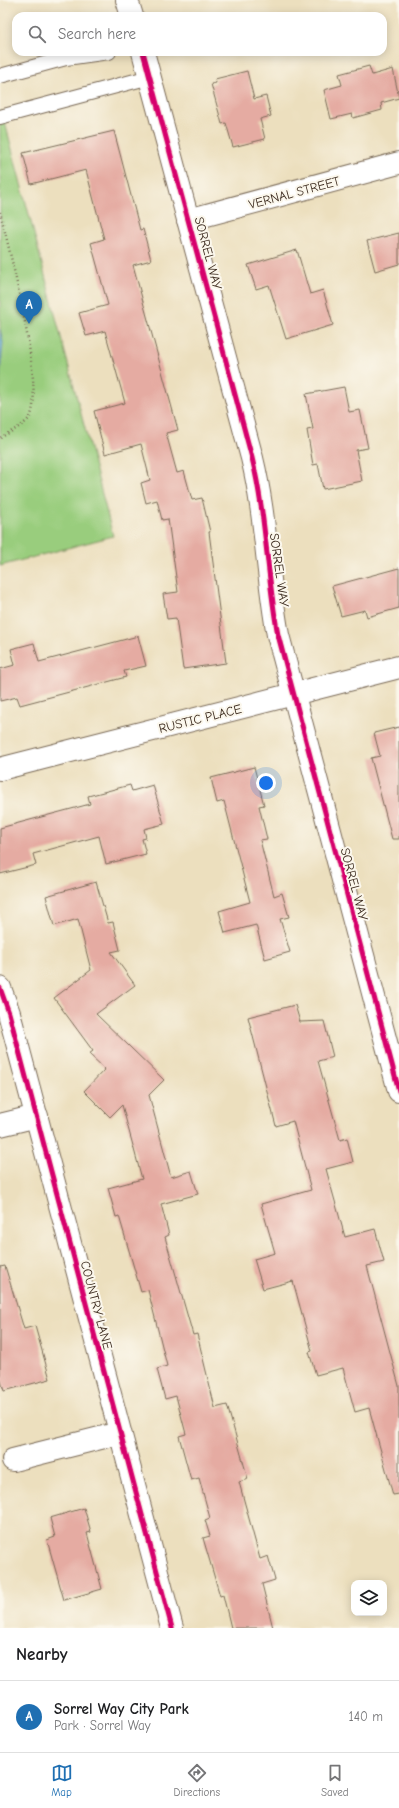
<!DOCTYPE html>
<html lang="en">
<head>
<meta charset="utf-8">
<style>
	:root { --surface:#fff; --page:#f6f6f6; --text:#202124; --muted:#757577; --line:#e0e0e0; --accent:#1f6fb2 }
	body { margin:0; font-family:"Comic Neue",sans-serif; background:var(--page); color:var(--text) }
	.controls { position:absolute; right:12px; bottom:12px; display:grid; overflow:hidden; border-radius:8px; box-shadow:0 2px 10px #0003 }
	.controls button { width:36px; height:36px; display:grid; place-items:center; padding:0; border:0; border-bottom:1px solid var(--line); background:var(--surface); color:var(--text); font:20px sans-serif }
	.you { position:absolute; left:266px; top:783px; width:14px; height:14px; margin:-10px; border:3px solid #fff; border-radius:50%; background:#1a73e8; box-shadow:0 0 0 6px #1a73e833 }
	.badge { display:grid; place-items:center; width:26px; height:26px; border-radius:50%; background:var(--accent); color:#fff; font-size:13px; font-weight:700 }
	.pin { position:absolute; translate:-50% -33px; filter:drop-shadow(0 1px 2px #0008) }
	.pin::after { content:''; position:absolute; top:21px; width:14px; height:12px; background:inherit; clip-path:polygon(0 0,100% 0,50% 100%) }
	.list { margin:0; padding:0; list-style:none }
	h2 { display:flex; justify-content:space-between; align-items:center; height:52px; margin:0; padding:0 16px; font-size:17px }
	h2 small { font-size:13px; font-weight:400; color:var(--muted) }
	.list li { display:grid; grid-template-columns:26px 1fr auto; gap:12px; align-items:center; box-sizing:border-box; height:72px; padding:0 16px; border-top:1px solid var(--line) }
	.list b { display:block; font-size:15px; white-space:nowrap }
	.list p { margin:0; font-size:13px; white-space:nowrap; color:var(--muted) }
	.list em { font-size:13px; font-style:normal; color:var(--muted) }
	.icon { flex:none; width:22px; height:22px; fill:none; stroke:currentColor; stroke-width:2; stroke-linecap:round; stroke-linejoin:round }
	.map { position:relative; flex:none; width:399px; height:1628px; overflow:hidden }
	.search { position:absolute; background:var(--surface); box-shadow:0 2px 10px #0003; left:12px; right:12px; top:12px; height:44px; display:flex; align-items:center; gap:10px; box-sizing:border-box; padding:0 14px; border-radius:12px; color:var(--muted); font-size:15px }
	.sheet { height:124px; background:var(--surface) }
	nav { display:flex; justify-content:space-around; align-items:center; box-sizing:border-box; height:56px; border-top:1px solid var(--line); background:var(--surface); font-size:11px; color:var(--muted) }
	nav a { display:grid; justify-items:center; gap:2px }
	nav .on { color:var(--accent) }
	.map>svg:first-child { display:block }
	.green { fill:#99cd7d; stroke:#6a7c4e }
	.water { fill:#6dbee9; stroke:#547484 }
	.building { fill:#e5aba2 }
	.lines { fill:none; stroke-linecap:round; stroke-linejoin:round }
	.service-casing { stroke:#796956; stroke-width:16 }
	.minor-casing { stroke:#796956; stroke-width:24 }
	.path { stroke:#796956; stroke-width:2.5; stroke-dasharray:1 3; stroke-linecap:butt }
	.service { stroke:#fff; stroke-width:14 }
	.minor { stroke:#fff; stroke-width:22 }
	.cycleway-casing { stroke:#fbf7ec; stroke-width:8 }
	.cycleway { stroke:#d6006c; stroke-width:5 }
	.labels { text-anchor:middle; stroke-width:4; stroke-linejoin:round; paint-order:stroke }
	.street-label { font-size:13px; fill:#3b2a1e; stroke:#fbf7ec }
</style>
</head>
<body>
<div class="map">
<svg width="399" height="1628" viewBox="0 0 399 1628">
	<rect width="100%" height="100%" fill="#fbf7ec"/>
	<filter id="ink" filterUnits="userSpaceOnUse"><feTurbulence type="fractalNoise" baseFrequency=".025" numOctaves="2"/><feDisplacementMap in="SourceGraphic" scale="8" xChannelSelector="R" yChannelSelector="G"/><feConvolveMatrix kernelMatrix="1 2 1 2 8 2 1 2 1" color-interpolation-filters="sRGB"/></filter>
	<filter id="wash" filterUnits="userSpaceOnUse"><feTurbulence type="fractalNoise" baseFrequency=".012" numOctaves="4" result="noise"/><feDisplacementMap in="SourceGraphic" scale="16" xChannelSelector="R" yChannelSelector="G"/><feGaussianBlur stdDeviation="0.9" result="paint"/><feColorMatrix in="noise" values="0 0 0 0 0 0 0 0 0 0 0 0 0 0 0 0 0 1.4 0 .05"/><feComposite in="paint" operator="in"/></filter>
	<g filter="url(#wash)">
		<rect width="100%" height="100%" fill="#ecdfbe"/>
		<path class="green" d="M0 111H2L113 536 0 566Z"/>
		<path class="water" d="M0 329 3 342 0 378Z"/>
		<g id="blocks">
			<g class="building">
				<path d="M369 66 372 75 393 69 399 98 381 103 382 110 353 118 352 114 331 119 324 90 342 85 339 74Z"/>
				<path d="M247 71 254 99 266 96 271 116 260 119 265 139 233 147 226 123 222 124 211 84 216 83 215 79Z"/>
				<path d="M114 131 140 230 143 229 151 260 133 265 178 430 166 433 177 473 184 471 192 500 202 498 210 532H209L226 663 183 669 176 618 167 619 163 594 178 592 168 519 162 520 157 500 146 503 141 483 150 480 141 444 105 454 94 411 125 403 105 331 86 336 79 313 108 305 91 243 104 239 86 170 31 184 23 153Z"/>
				<path d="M399 233V264L375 271 367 241Z"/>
				<path d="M297 250 310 294 323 290 333 325 286 339 269 285 256 289 248 265Z"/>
				<path d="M344 387 349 412 360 410 368 448 356 450 362 481 323 489 318 464 313 465 307 430 313 429 306 394Z"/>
				<path d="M399 568V608L367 617 365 610 341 616 332 586Z"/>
				<path d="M138 636 146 666 124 671 126 677 20 705 17 697 0 701V669L15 665 11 649 34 643 39 662Z"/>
				<path d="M399 727V839H392L371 758 380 756 374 733Z"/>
				<path d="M254 767 264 805 259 806 267 839 260 840 274 896 282 893 289 917 280 919 290 952 265 959 256 925 225 933 219 911 250 902 224 801 217 803 211 778Z"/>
				<path d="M130 785 132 791 153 785 164 824 144 829 146 838 142 839 146 854 106 864 99 836 33 854 36 865 0 874V828L90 804 88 796Z"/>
				<path d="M96 882 108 923 113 922 120 950 111 952 135 985 96 1014 164 1080 149 1095 171 1177 191 1171 198 1194 161 1204 169 1235 165 1237 193 1335 197 1334 215 1408 227 1405 248 1479 239 1482 260 1559 268 1556 275 1580 262 1584 273 1628H231L223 1595 220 1596 203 1538 210 1536 205 1520 210 1518 199 1478 191 1480 179 1436 186 1434 176 1396 165 1399 157 1369 167 1366 148 1290 141 1292 119 1216 116 1217 108 1188 142 1179 122 1105 110 1117 84 1091 105 1069 89 1054 93 1051 54 998 91 970 78 919 54 926 46 896Z"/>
				<path d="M295 1005 300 1022 324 1021 333 1057 318 1061 340 1140 347 1138 353 1162 326 1169 345 1237 375 1229 384 1262 367 1266 399 1386V1494L393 1495 369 1408 355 1412 343 1368 316 1375 309 1352 312 1351 293 1281 263 1289 254 1259 275 1253 261 1204 311 1190 293 1121 276 1126 248 1017Z"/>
				<path d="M5 1266 24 1329 35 1326 50 1379 4 1391 0 1378V1267Z"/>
				<path d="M84 1508 91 1532 87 1533 102 1589 64 1600 47 1540 55 1537 50 1518Z"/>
			</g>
		</g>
	</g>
	<g filter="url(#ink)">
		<use href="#blocks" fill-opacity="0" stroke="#796956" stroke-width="1"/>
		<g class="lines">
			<g class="service-casing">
				<g id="service">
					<path d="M0 76 66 58 109 52"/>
					<path d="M0 117 150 77"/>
				</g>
			</g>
			<g class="minor-casing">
				<g id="minor">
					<path d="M127 0 132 16"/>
					<path d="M143 52 252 458C266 515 267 576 278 635L399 1091"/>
					<path d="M188 220 399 163"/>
					<path d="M0 769 399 667"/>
					<path d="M0 988 9 1013 172 1628"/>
					<path d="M0 1125 37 1116"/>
					<path d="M13 1460 120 1433"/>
				</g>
			</g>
			<path class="path" d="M0 212C9 248 45 389 30 417 24 426 9 432 0 438"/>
			<use href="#service" class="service"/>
			<use href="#minor" class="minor"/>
			<g class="cycleway-casing">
				<g id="cycleway">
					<path d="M143 52 252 458C266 515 267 576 278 635L399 1091"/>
					<path d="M0 988 9 1013 172 1628"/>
				</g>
			</g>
			<use href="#cycleway" class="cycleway"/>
		</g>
	</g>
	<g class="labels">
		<g class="street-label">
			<text transform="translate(294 192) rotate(-15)" y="5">VERNAL STREET</text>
			<text transform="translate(209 253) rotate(75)" y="5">SORREL WAY</text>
			<text transform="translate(280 570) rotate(82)" y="5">SORREL WAY</text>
			<text transform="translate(200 718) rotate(-14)" y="5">RUSTIC PLACE</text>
			<text transform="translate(355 884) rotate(75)" y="5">SORREL WAY</text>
			<text transform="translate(97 1305) rotate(75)" y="5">COUNTRY LANE</text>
		</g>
	</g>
</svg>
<div class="controls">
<button><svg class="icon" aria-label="layers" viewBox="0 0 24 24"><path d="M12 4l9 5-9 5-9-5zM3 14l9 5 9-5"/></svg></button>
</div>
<div class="you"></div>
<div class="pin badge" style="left:29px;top:324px">A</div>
<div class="search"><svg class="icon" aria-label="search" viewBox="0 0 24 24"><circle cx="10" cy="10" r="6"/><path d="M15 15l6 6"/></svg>Search here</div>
</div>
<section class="sheet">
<h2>Nearby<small></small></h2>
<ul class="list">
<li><span class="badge">A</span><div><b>Sorrel Way City Park</b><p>Park · Sorrel Way</p></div><em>140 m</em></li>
</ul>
</section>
<nav>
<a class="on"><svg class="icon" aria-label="map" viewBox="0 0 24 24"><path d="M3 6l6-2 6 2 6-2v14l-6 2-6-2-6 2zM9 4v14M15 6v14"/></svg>Map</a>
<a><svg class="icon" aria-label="directions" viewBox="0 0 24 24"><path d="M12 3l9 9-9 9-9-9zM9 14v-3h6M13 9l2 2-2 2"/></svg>Directions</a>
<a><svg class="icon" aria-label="saved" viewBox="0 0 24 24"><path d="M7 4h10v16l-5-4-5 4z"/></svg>Saved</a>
</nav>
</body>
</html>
